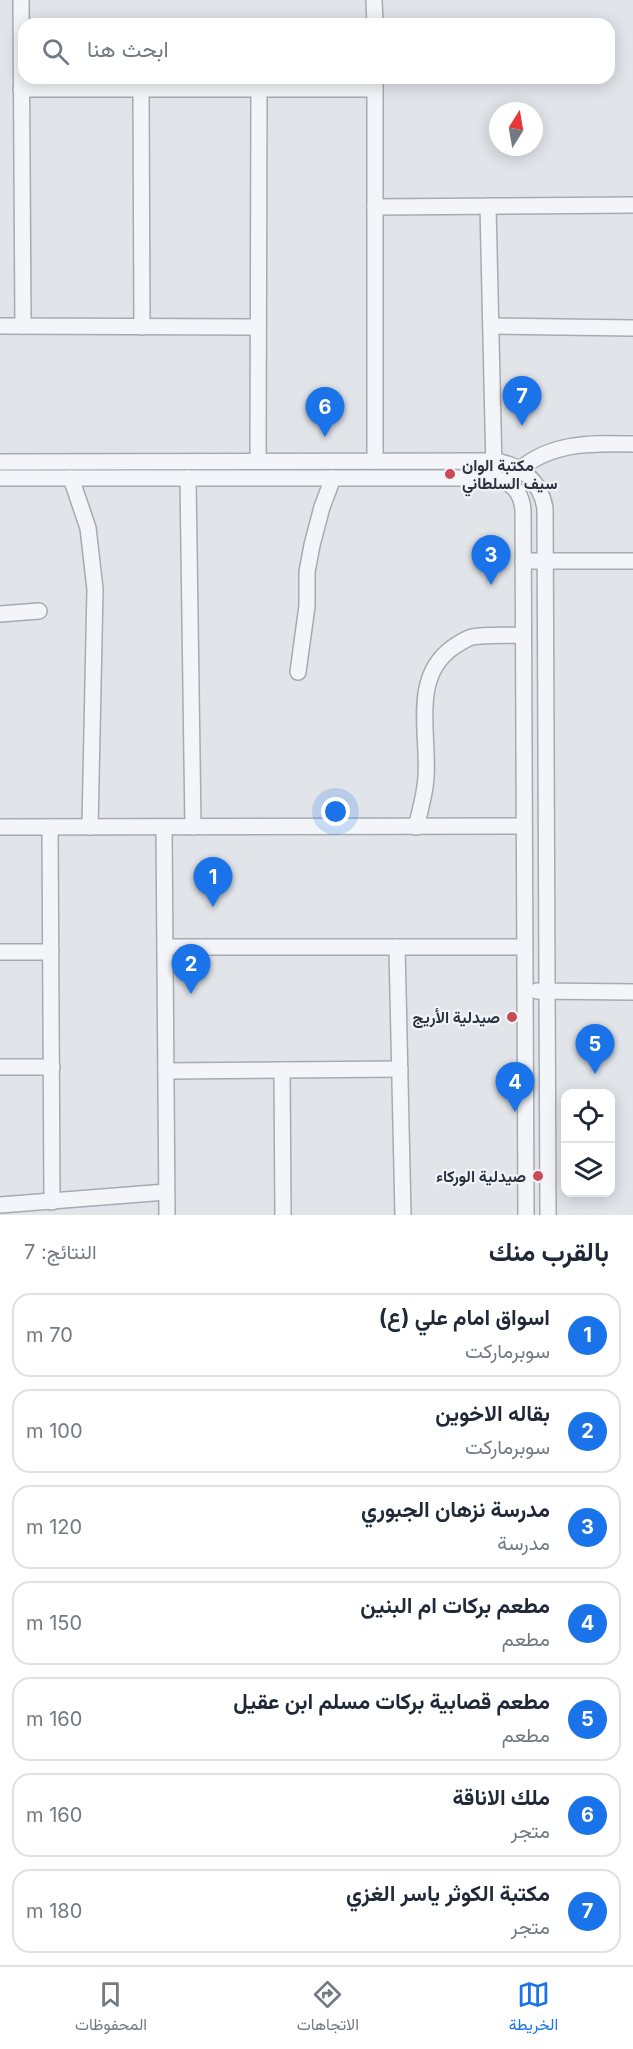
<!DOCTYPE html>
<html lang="ar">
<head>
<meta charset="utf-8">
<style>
	:root { --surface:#fff; --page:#f6f6f7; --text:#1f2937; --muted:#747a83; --line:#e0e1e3; --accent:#1a73e8 }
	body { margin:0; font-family:Inter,Vazirmatn,sans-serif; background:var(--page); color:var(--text); direction:rtl }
	.controls { position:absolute; right:18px; bottom:18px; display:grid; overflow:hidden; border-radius:12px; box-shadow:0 3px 15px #0003 }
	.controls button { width:54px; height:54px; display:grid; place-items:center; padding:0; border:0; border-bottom:2px solid var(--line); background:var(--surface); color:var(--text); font:30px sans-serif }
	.compass { position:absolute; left:489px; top:102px; width:54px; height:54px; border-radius:50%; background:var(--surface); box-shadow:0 3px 15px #0003; rotate:11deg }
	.you { position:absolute; left:336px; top:812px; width:21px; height:21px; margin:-15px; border:4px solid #fff; border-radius:50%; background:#1a73e8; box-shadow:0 0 0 9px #1a73e833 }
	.badge { display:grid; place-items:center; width:39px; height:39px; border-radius:50%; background:var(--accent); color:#fff; font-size:20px; font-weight:700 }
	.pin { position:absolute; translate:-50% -50px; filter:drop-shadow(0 2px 3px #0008) }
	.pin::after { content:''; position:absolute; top:32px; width:21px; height:18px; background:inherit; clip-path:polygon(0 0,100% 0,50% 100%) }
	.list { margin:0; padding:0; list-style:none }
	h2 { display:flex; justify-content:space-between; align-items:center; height:78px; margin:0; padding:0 24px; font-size:26px }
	h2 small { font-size:20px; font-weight:400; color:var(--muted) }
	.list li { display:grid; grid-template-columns:39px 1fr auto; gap:18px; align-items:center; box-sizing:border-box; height:84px; margin:0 12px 12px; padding:0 12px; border:2px solid var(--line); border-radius:18px }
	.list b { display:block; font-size:22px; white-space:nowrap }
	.list p { margin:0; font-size:20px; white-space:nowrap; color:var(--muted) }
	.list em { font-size:20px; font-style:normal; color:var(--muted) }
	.icon { flex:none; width:33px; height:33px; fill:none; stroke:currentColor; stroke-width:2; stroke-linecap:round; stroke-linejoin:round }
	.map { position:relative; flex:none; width:633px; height:1215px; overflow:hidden; direction:ltr }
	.search { position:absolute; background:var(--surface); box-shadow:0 3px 15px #0003; left:18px; right:18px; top:18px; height:66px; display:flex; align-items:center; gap:15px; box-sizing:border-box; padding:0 21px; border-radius:18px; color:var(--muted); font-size:22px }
	.sheet { height:750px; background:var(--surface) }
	nav { display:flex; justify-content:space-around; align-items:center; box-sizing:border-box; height:84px; border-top:2px solid var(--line); background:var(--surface); font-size:16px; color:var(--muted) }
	nav a { display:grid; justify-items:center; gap:3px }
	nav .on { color:var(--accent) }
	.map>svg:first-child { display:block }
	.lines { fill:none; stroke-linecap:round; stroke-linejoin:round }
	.minor-casing { stroke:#a6abb3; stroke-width:18 }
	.minor { stroke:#f4f5f8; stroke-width:15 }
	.poi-dot { fill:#ca4b58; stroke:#f1f3f7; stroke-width:2 }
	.labels { text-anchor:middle; stroke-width:4.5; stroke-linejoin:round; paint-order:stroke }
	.poi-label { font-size:16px; font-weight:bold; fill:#2a3141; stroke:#f1f3f7; text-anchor:end }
</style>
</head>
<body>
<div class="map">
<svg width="633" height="1215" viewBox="0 0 633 1215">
	<rect width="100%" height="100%" fill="#e1e4e9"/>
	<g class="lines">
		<g class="minor-casing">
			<g id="minor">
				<path d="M21 0 23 326"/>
				<path d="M374 0 375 24"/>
				<path d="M375 78V461"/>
				<path d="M21 89H375"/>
				<path d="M141 89 142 327"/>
				<path d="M488 206 494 469"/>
				<path d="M375 207 633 205"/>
				<path d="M0 326 258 327"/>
				<path d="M491 326 633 328"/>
				<path d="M258 461 259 89"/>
				<path d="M0 462 493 461C521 464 540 481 545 508L548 1215"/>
				<path d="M514 475C546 442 590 443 633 444"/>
				<path d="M0 478H494C512 482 522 492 523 511L526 1215"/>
				<path d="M71 478 88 528 95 589 90 827"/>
				<path d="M188 478 193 827"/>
				<path d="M523 561H633"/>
				<path d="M0 614 39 611"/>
				<path d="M298 672 307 606V572L312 545 322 507 333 478"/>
				<path d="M0 827 523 826"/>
				<path d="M50 827 52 1202"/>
				<path d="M164 827 167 1215"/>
				<path d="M416 827C420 811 425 794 426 777 429 733 411 678 452 648 458 644 465 639 472 637 488 634 507 636 523 635"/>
				<path d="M165 947H524"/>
				<path d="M397 947 403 1215"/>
				<path d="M0 952H51"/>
				<path d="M537 991 633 992"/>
				<path d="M0 1067H52"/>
				<path d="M282 1070 283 1215"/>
				<path d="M166 1071 400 1069"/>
				<path d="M0 1205 166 1192"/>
			</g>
		</g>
		<use href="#minor" class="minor"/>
	</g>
	<g class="poi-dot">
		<circle cx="450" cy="474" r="6"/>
		<circle cx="512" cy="1017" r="6"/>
		<circle cx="538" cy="1176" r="6"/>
	</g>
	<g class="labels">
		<g class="poi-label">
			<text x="462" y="471" text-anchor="start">مكتبة الوان<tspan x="462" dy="18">سيف السلطاني</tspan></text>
			<text x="500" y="1023">صيدلية الأريج</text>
			<text x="526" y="1182">صيدلية الوركاء</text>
		</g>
	</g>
</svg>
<div class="controls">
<button><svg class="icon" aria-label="locate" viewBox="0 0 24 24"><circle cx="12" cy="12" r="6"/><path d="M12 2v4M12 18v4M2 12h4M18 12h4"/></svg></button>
<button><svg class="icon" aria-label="layers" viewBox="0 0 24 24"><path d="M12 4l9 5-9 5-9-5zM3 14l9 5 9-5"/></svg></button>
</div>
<svg class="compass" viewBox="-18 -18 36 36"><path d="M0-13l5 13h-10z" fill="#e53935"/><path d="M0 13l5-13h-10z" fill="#747a83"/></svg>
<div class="you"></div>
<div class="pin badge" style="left:213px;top:907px">1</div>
<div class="pin badge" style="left:191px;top:994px">2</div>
<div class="pin badge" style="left:491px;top:585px">3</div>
<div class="pin badge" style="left:515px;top:1112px">4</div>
<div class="pin badge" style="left:595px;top:1074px">5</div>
<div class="pin badge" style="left:325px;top:437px">6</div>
<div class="pin badge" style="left:522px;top:426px">7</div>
<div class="search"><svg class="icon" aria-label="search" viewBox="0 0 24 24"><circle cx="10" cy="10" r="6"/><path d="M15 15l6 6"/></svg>ابحث هنا</div>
</div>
<section class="sheet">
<h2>بالقرب منك<small>النتائج: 7</small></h2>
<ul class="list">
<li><span class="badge">1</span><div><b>اسواق امام علي (ع)</b><p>سوبرماركت</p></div><em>70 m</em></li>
<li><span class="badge">2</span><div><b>بقاله الاخوين</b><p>سوبرماركت</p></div><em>100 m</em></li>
<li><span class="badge">3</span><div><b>مدرسة نزهان الجبوري</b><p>مدرسة</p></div><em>120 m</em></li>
<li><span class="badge">4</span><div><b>مطعم بركات ام البنين</b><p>مطعم</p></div><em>150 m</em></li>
<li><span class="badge">5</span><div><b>مطعم قصابية بركات مسلم ابن عقيل</b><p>مطعم</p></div><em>160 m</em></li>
<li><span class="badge">6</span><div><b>ملك الاناقة</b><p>متجر</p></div><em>160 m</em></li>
<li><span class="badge">7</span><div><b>مكتبة الكوثر ياسر الغزي</b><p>متجر</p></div><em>180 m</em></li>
</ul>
</section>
<nav>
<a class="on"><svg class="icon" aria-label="map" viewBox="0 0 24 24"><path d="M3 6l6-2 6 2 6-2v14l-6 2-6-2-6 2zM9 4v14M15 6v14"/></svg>الخريطة</a>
<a><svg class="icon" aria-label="directions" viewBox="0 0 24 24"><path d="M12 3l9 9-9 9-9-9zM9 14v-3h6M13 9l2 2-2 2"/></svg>الاتجاهات</a>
<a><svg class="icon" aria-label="saved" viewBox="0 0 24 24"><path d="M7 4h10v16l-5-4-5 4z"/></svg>المحفوظات</a>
</nav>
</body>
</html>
